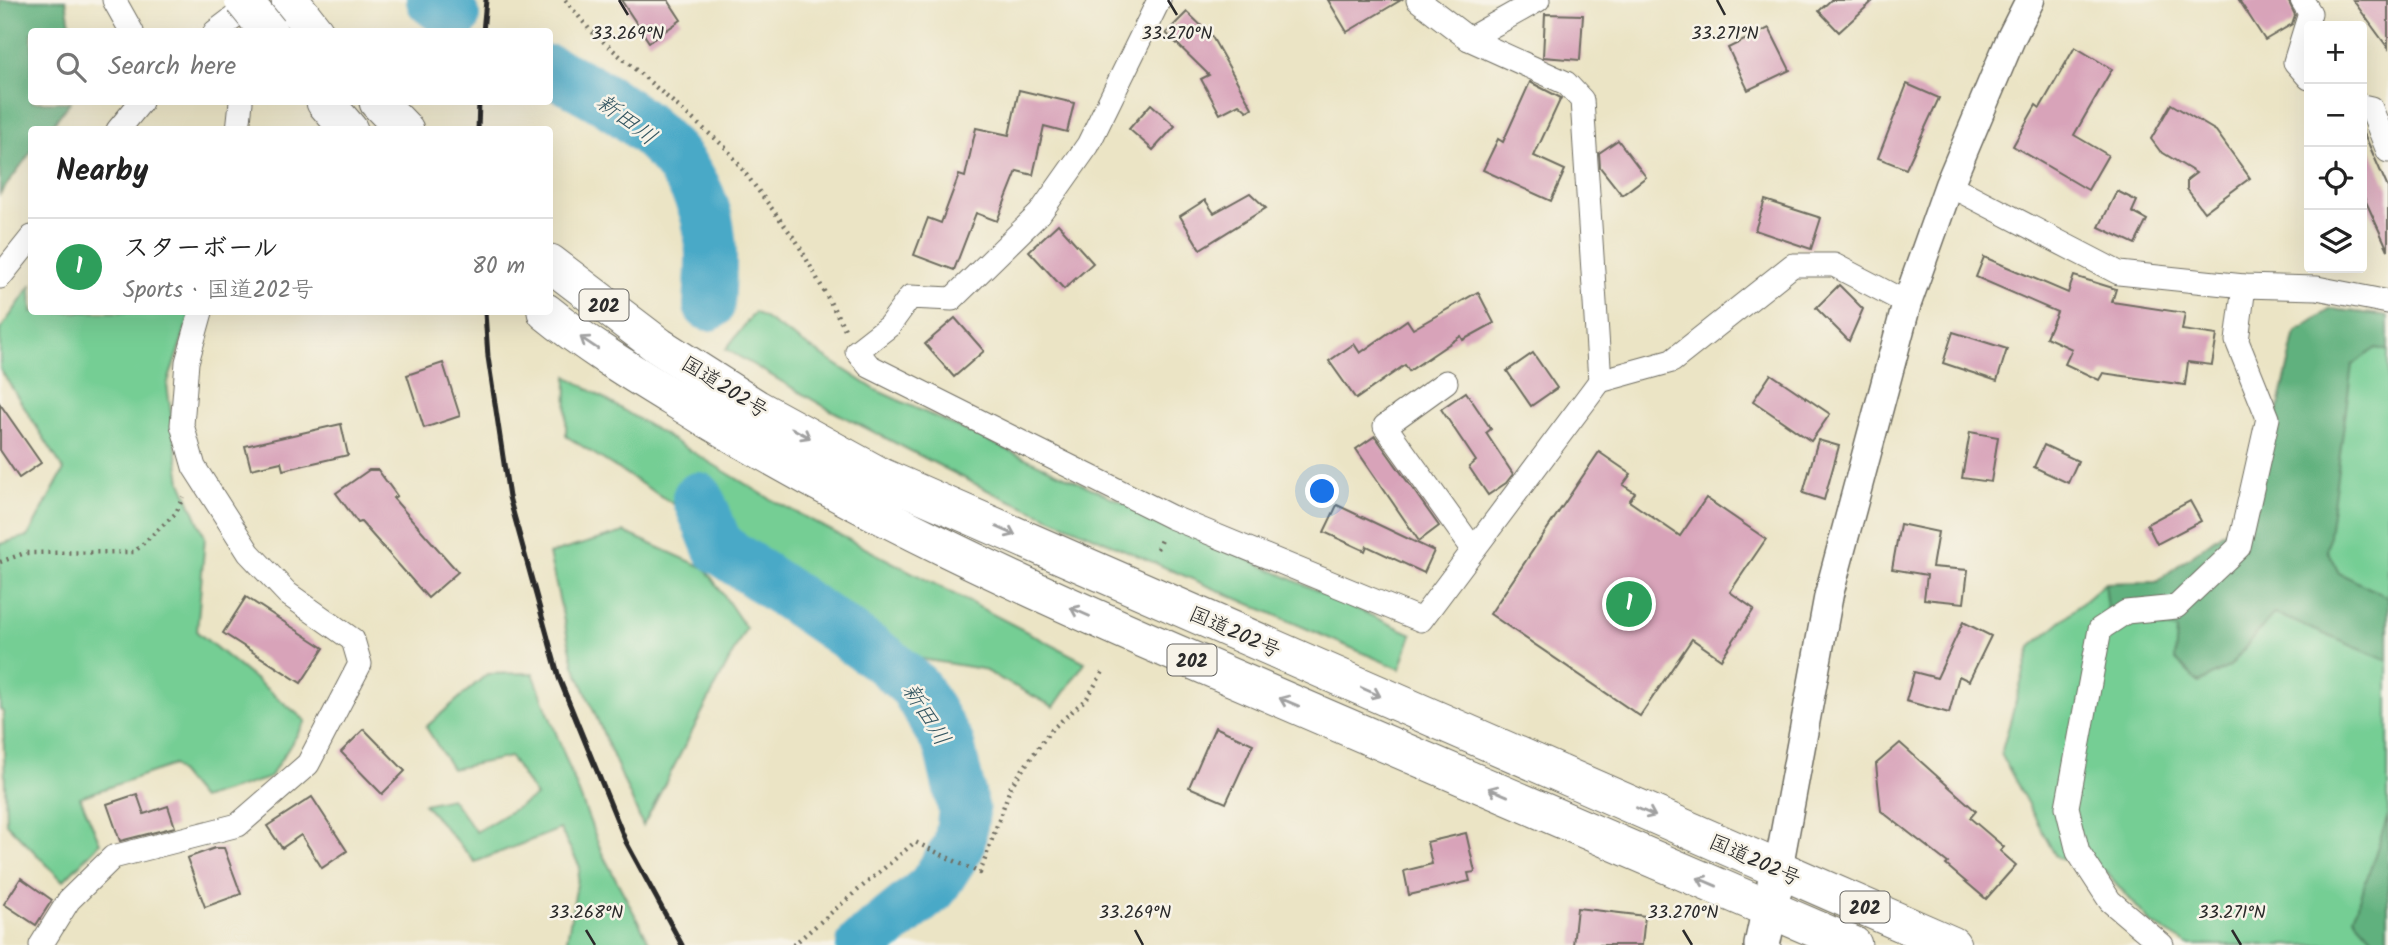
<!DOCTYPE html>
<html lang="en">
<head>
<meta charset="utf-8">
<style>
	:root { --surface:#fff; --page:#f6f6f6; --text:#222; --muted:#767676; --line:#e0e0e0; --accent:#b5179e }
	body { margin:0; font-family:Kalam,"Klee One",sans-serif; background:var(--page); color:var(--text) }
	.controls { position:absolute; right:21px; top:21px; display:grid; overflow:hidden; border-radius:7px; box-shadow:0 7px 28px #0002 }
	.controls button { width:63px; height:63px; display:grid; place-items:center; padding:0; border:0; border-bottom:2px solid var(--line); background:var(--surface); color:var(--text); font:35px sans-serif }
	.you { position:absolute; left:1323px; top:492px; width:24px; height:24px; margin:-18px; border:5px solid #fff; border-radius:50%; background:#1a73e8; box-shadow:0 0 0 10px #1a73e833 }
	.badge { display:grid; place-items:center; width:46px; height:46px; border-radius:50%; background:var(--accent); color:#fff; font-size:23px; font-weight:700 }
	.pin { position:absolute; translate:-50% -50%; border:4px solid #fff; box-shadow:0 2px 7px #0006 }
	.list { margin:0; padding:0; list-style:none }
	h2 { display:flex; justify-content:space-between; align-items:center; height:91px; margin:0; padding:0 28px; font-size:30px }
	h2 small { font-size:23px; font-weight:400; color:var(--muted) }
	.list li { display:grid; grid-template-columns:46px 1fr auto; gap:21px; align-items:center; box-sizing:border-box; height:98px; padding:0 28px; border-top:2px solid var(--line) }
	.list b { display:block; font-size:26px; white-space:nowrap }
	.list p { margin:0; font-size:23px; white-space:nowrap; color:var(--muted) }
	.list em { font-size:23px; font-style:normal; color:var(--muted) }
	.icon { flex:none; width:38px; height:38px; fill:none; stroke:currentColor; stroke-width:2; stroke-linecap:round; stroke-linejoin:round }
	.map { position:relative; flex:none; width:2388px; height:945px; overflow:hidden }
	.search { position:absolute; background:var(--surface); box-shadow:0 7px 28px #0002; left:28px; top:28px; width:525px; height:77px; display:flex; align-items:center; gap:18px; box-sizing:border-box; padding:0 24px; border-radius:7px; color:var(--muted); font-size:26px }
	.panel { position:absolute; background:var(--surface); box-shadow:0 7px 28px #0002; left:28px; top:126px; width:525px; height:189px; border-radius:7px }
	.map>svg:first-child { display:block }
	.green { fill:#75ce94; stroke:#507c60; stroke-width:2 }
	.forest { fill:#60b17e; stroke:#466e54; stroke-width:2 }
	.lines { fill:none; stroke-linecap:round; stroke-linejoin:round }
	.river { stroke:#48a9c7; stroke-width:52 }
	.building { fill:#d8a3b9 }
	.minor-casing { stroke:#6e6c61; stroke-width:25 }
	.tertiary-casing { stroke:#6e6c61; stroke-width:31 }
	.primary-casing { stroke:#6e6c61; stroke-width:38 }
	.trunk-casing { stroke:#6e6c61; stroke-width:39 }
	.path { stroke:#6e6c61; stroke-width:4.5; stroke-dasharray:2 5; stroke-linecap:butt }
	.minor { stroke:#fff; stroke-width:23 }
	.tertiary { stroke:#fff; stroke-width:28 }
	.primary { stroke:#fff; stroke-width:35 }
	.trunk { stroke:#fff; stroke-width:37 }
	.rail { stroke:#2b2b2b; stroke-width:5 }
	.trunk-bridge-casing { stroke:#6e6c61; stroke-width:39; stroke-linecap:butt }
	.trunk-bridge { stroke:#fff; stroke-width:37 }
	.oneway { stroke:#a0a0a0 }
	.ticks { fill:none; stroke:#2b2b2b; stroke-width:2.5 }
	.labels { text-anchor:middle; stroke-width:5; stroke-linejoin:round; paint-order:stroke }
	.shield { fill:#f7f3e8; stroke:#686764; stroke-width:2 }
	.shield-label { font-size:19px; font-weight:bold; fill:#2b2b2b }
	.street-label { font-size:21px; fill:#2b2b2b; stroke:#f7f3e8 }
	.water-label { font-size:23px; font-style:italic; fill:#355762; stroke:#f7f3e8 }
	.ticks-label { font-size:18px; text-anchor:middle; fill:#2b2b2b; stroke:#f7f3e8; stroke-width:5; stroke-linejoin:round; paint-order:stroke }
</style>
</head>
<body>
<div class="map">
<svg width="2388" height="945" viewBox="0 0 2388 945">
	<rect width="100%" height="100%" fill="#f7f3e8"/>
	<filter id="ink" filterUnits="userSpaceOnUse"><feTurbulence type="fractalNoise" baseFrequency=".0143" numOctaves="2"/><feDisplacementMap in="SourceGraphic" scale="14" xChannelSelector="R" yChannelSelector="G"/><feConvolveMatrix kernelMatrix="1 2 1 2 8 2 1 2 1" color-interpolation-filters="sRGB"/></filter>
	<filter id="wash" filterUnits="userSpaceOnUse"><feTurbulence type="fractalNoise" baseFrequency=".00686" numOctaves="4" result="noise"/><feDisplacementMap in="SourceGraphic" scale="28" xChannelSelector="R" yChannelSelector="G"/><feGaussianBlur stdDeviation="1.57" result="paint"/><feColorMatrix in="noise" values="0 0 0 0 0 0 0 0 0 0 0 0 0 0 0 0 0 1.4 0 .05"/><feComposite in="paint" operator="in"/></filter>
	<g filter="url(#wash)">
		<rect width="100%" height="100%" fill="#ebe4c5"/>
		<g class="green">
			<path d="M31 286 32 312H191L167 385 181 482 205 537 197 632 306 721 269 778 201 799 173 765 80 797 100 843 63 881 6 823 3 712 0 709V544L28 536 64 470 0 369V330Z"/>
			<path d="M2331 309 2388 316V945H2188L2151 923 2106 872 2056 857 2001 754 2031 647 2105 583 2156 582 2256 508 2296 332Z"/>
			<path d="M755 312 876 390 1412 634 1400 669 993 493 827 408 726 349Z"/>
			<path d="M567 376 772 500 1085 662 1054 707 982 669 916 658 566 436Z"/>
			<path d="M624 532 705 568 746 628 643 826 574 665 549 554Z"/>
			<path d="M533 673 602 853 651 945H566L580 867 560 829 475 862 424 804 451 798 476 832 536 796 510 757 452 769 426 727 487 674Z"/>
		</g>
		<g class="forest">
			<path d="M0 0H66L71 31 32 32V102H70L49 129 32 130 31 152 0 194Z"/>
			<path d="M2331 309 2388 316V351L2376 348 2352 365 2327 550 2339 573 2388 597V661L2274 613 2230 666 2199 683 2175 659 2177 630 2109 618 2105 583 2156 582 2256 508 2296 332Z"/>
			<path d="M2388 816V945H2379L2354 917Z"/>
		</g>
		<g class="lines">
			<g class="river">
				<path d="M432 0 454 17"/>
				<path d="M550 71C613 99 681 141 704 209 714 239 711 274 709 305"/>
				<path d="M698 498 718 547 886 661 915 687 949 745 964 811 959 846 932 888 862 945"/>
			</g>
		</g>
		<g id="blocks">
			<g class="building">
				<path d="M621 0H668L681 20 649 42Z"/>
				<path d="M1328 0H1401L1347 32Z"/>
				<path d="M1831 0H1874L1839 32 1819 11Z"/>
				<path d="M2239 0H2288L2295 15 2292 24 2265 40Z"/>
				<path d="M2353 0H2388V48Z"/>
				<path d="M1187 12 1211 35 1252 108 1247 111 1239 104 1220 114 1201 79 1209 75 1166 33Z"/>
				<path d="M1545 14 1583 15 1580 60 1543 57Z"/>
				<path d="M1769 28 1790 70 1748 90 1728 48Z"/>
				<path d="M2075 47 2112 69 2074 135 2108 155 2088 190 2013 146 2036 105 2040 108Z"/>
				<path d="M1530 82 1561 98 1534 156 1565 170 1551 201 1483 170 1498 139 1503 142Z"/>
				<path d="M1907 84 1939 98 1906 169 1878 158Z"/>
				<path d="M1019 90 1074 103 1067 132 1044 126 1033 175 1017 171 997 221 976 213 954 270 914 255 928 218 941 223 959 175 965 177 976 128 1009 135Z"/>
				<path d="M1151 104 1175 126 1153 150 1129 129Z"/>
				<path d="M2171 104 2216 131 2250 178 2204 212 2187 189V180L2196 173 2160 151 2151 139Z"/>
				<path d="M2362 129 2388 188V250L2362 193Z"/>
				<path d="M1618 140 1646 177 1622 195 1600 167 1599 153Z"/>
				<path d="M2117 191 2137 201 2132 212 2147 220 2135 244 2099 227Z"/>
				<path d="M1250 193 1266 208 1200 249 1180 216 1205 200 1214 213Z"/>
				<path d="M1765 200 1821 218 1811 249 1755 230Z"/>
				<path d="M1058 224 1093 263 1064 289 1029 251Z"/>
				<path d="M1984 257 2068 293 2074 276 2116 289 2112 302 2185 313 2182 330 2217 335 2212 365 2188 362 2185 385 2103 373 2099 380 2065 364 2072 349 2046 337 2057 312 1976 277Z"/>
				<path d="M1839 285 1863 309 1849 341 1816 308Z"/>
				<path d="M1478 292 1494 323 1463 340 1461 336 1409 371 1405 365 1356 399 1329 361 1354 344 1360 353 1407 320 1413 329Z"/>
				<path d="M955 318 984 351 954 377 925 344Z"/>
				<path d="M1953 332 2007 349 1997 381 1943 363Z"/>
				<path d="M1533 353 1557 388 1531 406 1507 371Z"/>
				<path d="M443 363 460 416 424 428 407 375Z"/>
				<path d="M1771 374 1830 414 1811 441 1753 401Z"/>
				<path d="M1466 392 1491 429 1486 433 1513 474 1506 483 1488 495 1469 467 1476 461 1441 409Z"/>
				<path d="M0 404 41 463 19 478 0 450Z"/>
				<path d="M341 424 348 455 283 470 281 462 251 469 245 446Z"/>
				<path d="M1970 432 1998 437 1991 482 1962 478Z"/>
				<path d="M1375 436 1439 526 1419 541 1356 449Z"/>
				<path d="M1818 440 1839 446 1824 500 1803 493Z"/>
				<path d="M2044 445 2078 461 2068 483 2034 467Z"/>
				<path d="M1599 452 1631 474 1623 485 1635 493 1629 501 1680 536 1706 498 1766 539 1730 592 1754 609 1721 659 1692 639 1640 716 1490 614Z"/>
				<path d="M369 470H378L397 496 393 498 458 572 428 598 361 522 358 523 336 493Z"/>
				<path d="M2190 501 2201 521 2157 544 2147 524Z"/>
				<path d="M1337 505 1434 551 1424 573 1367 546 1365 551 1324 532Z"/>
				<path d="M1900 524 1938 532 1932 567 1968 570 1964 603 1924 599 1927 575 1892 569Z"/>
				<path d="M246 597 324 648 301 683 223 633Z"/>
				<path d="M1963 622 1991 636 1969 681 1959 676 1949 713 1906 701 1914 672 1937 678Z"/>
				<path d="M1215 727 1253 744 1226 803 1189 787Z"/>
				<path d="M364 729 405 771 382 794 341 752Z"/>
				<path d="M1900 743 1976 811 1970 818 2004 847 2000 851 2016 865 1986 899 1946 865 1948 863 1881 811 1876 764Z"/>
				<path d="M137 794 144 814 168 806 175 827 120 841 107 804Z"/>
				<path d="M312 797 347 851 322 868 301 835 282 848 267 826Z"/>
				<path d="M1466 833 1475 872 1468 873 1470 881 1409 895 1404 871 1432 864 1427 842Z"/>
				<path d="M215 848H224L241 894 205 907 187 858Z"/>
				<path d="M21 878 52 900 36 925 4 904Z"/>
				<path d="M1577 908 1645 916 1642 945H1573Z"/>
			</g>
		</g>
	</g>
	<g filter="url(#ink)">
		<use href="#blocks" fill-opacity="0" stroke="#6e6c61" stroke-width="2"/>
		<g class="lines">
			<g class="minor-casing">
				<g id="minor">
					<path d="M114 0 132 32"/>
					<path d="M1159 0 1088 145 1040 213 952 299 910 297 889 326 857 351 869 366 1171 517 1421 620 1600 381"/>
					<path d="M1418 0 1469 39 1566 83 1582 100 1600 381 1672 361 1793 265H1834L1907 303"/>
					<path d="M2302 0 2310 13 2295 62 2309 78"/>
					<path d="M215 32 257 0"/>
					<path d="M1469 39 1538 0"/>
					<path d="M2362 106 2371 108 2388 151"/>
					<path d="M118 130 141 102"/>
					<path d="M238 130 241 102"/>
					<path d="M1949 185 2119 273 2244 286 2317 288 2388 302"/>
					<path d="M0 277 32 237"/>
					<path d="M1446 382 1385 426 1473 549"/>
					<path d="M41 945 69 900 113 857 238 825 308 764 360 664 353 640 288 594 249 553 194 467 182 425 187 362 201 312"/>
					<path d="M2162 945 2110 901 2078 852 2067 807 2100 629 2126 612 2176 607 2239 547 2268 418 2237 341 2244 286"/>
				</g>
			</g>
			<g class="tertiary-casing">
				<path id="tertiary" d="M1778 870 1829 594 1907 303 1949 185 2011 38 2030 0"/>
			</g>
			<g class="primary-casing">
				<path id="primary" d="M1762 945 1778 870"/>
			</g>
			<g class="trunk-casing">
				<g id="trunk">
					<path d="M290 0 315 32"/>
					<path d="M325 102 349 130"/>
					<path d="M378 102 405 130"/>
					<path d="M550 263 659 346 756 408 882 477 1952 945"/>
					<path d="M546 312C595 352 651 384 704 417 863 513 1031 591 1201 664 1418 758 1636 851 1853 945"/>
				</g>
			</g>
			<g class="path">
				<path d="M565 0 590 30 727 149 797 242 845 329"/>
				<path d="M1157 549 1161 540"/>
				<path d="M0 562 25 553 134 552 176 513 183 497"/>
				<path d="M793 945 915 842 980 873 1011 786 1050 731 1087 698 1104 670"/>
			</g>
			<use href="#minor" class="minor"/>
			<use href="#tertiary" class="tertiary"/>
			<use href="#primary" class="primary"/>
			<use href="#trunk" class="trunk"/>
			<g class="rail">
				<path d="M483 32 486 0"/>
				<path d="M478 130 479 102"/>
				<path d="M485 312 488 357 509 497 559 678 626 842 682 945"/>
			</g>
			<g class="trunk-bridge-casing">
				<path id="trunk-bridge" d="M243 0 269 32"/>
			</g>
			<use href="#trunk-bridge" class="trunk-bridge"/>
		</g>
		<defs><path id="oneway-shaft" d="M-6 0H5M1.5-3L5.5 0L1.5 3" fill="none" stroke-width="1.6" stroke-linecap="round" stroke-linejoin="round" transform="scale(1.75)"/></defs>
		<g class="oneway">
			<use href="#oneway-shaft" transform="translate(589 343) rotate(-146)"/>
			<use href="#oneway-shaft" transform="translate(801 433) rotate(29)"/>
			<use href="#oneway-shaft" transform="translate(1006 531) rotate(24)"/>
			<use href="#oneway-shaft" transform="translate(1080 612) rotate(-156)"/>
			<use href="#oneway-shaft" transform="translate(1371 692) rotate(24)"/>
			<use href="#oneway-shaft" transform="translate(1289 702) rotate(-157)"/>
			<use href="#oneway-shaft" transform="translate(1498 792) rotate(-157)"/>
			<use href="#oneway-shaft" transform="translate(1646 812) rotate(24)"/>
			<use href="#oneway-shaft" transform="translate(1707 882) rotate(-157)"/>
		</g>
	</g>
	<path class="ticks" d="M619 0 628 15M1168 0 1177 15M1717 0 1725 15M586 930 595 945M1135 930 1143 945M1683 930 1692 945M2232 930 2241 945"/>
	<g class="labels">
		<g class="shield">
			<rect x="579.5" y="289.5" width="49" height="31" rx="5"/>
			<rect x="1167.5" y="644.5" width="49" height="31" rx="5"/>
			<rect x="1840.5" y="891.5" width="49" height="31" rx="5"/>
		</g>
		<g class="shield-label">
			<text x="604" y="312">202</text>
			<text x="1192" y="667">202</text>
			<text x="1865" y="914">202</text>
		</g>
		<g class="street-label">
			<text transform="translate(725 387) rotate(32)" y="7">国道202号</text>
			<text transform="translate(1235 632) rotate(24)" y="7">国道202号</text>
			<text transform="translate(1755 860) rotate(24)" y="7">国道202号</text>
		</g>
		<g class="water-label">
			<text transform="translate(627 119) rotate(37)" y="8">新田川</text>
			<text transform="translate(927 714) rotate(58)" y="8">新田川</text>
		</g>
	</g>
	<g class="ticks-label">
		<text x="628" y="39">33.269°N</text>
		<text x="1177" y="39">33.270°N</text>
		<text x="1725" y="39">33.271°N</text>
		<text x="586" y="918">33.268°N</text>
		<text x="1135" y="918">33.269°N</text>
		<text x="1683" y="918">33.270°N</text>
		<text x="2232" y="918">33.271°N</text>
	</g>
</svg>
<div class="controls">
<button>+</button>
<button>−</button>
<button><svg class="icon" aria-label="locate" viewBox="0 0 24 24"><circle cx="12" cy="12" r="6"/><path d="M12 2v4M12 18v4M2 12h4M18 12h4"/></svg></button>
<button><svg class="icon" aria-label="layers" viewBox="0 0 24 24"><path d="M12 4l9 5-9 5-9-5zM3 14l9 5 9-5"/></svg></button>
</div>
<div class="you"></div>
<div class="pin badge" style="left:1629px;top:604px;background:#2e9e5b">1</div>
<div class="search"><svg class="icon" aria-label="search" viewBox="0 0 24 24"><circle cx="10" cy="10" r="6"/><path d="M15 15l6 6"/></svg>Search here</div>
<section class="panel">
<h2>Nearby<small></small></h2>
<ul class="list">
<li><span class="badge" style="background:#2e9e5b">1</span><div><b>スターボール</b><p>Sports · 国道202号</p></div><em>80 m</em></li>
</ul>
</section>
</div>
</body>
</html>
